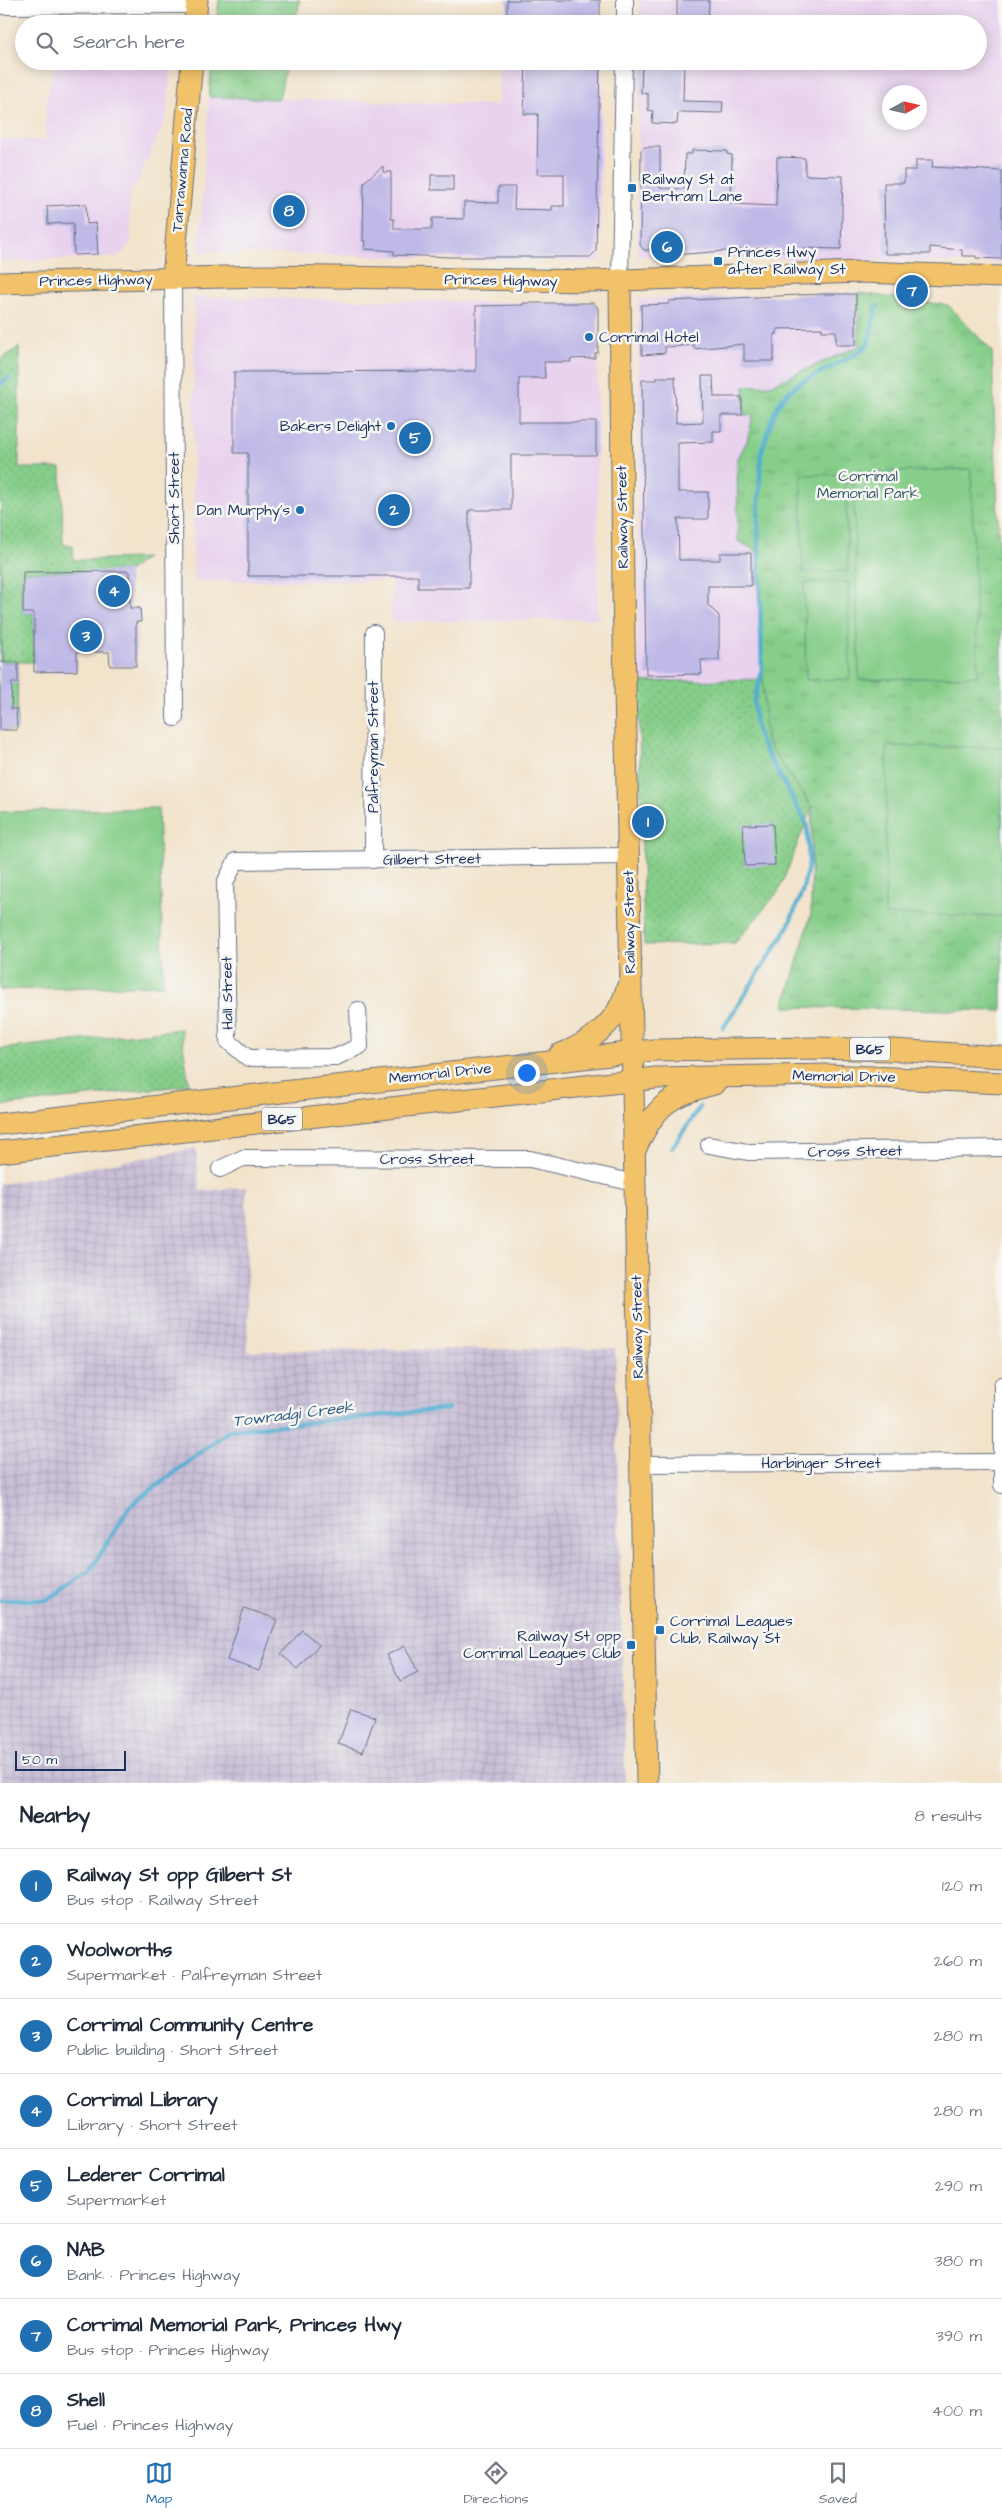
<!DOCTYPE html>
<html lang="en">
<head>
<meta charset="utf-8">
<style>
	:root { --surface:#fff; --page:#f2f2f3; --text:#1f2937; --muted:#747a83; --line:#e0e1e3; --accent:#1f6fb2 }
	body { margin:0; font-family:"Architects Daughter",sans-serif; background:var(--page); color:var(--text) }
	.compass { position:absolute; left:882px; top:85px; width:45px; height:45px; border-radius:50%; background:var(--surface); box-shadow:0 2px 12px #0003; rotate:82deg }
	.scale { position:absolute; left:15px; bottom:12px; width:111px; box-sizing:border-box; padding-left:5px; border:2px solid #1b2f5e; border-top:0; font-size:14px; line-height:18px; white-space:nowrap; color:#1b2f5e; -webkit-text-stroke:4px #f6f6f2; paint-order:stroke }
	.you { position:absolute; left:526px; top:1072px; width:18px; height:18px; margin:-12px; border:4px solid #fff; border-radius:50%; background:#1a73e8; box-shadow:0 0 0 8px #1a73e833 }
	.badge { display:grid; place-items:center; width:32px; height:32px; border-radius:50%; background:var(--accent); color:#fff; font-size:16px; font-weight:700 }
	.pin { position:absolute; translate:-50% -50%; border:2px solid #fff; box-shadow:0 1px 5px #0006 }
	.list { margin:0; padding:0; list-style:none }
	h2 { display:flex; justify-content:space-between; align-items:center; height:65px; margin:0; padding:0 20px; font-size:21px }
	h2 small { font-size:16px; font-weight:400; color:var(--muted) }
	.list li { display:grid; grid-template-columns:32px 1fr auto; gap:15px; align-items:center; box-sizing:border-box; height:75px; padding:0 20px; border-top:1px solid var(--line) }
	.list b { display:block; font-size:19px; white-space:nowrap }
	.list p { margin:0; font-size:16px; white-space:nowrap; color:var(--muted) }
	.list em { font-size:16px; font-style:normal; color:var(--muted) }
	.icon { flex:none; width:28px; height:28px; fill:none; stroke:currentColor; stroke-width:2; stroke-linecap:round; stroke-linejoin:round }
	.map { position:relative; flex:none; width:1002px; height:1783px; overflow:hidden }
	.search { position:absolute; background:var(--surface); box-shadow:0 2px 12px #0003; left:15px; right:15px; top:15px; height:55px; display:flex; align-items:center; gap:12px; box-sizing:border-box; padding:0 18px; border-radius:28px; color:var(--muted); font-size:19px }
	.sheet { height:665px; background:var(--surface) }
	nav { display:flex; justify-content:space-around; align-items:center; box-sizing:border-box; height:70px; border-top:1px solid var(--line); background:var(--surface); font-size:14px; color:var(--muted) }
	nav a { display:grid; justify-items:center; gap:2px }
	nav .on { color:var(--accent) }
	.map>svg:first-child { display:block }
	.built { fill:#e8d2ee; fill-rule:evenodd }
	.industrial { fill:url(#industrial-grid) }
	.grass { fill:url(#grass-dots); stroke:#507e74 }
	.park { fill:url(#park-tufts); stroke:#507e74 }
	.pitch { fill:#86ce89; stroke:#507e74 }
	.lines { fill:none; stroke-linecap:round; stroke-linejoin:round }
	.stream { stroke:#52add0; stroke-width:4.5 }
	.building { fill:#bfb9e7 }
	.minor-casing { stroke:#666e84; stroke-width:18 }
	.major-casing { stroke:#666e84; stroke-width:23 }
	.minor { stroke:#fff; stroke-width:16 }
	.major { stroke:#f2c26a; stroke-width:21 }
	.poi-dot { fill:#1f6fb2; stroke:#f6f6f2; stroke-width:2 }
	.labels { text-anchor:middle; stroke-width:5; stroke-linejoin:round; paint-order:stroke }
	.shield { fill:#f6f6f2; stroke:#5d6b8a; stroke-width:1 }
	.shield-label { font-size:14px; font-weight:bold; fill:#1b2f5e }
	.street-label { font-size:15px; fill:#1b2f5e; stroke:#f6f6f2 }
	.poi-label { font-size:15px; fill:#1b2f5e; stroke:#f6f6f2; text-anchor:start }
	.park-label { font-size:15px; fill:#365769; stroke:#f6f6f2 }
	.water-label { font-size:16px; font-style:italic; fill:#2e5b86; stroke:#f6f6f2 }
</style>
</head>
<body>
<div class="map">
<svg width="1002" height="1783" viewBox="0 0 1002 1783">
	<defs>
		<pattern id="industrial-grid" width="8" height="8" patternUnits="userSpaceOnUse" patternTransform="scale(1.25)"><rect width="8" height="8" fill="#c9bfd7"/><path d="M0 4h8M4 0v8" fill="none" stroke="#aca4bb"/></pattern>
		<pattern id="grass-dots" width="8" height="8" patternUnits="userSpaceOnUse" patternTransform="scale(1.25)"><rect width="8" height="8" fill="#86ce89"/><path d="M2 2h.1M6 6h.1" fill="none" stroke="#73b179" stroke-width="1.8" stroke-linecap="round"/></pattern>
		<pattern id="park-tufts" width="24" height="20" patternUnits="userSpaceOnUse" patternTransform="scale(1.25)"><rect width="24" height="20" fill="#86ce89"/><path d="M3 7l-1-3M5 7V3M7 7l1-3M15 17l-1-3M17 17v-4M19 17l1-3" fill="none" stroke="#73b179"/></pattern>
	</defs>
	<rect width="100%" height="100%" fill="#f6f6f2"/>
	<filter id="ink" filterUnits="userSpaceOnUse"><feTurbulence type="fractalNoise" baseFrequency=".02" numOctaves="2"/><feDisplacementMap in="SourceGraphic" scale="10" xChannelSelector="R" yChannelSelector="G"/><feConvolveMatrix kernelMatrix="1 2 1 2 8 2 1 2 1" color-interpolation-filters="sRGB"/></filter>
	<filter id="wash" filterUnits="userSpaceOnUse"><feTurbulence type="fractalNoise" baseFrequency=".0096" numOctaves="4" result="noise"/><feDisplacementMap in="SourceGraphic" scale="20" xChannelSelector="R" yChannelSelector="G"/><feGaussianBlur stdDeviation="1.12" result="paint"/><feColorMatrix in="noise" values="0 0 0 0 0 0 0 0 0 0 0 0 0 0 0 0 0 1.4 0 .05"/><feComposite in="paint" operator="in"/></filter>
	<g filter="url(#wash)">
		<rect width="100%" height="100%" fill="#f2e3cb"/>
		<g class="built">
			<path d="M640 0H1002V263L637 256 639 61H978V24H640ZM890 92H920V122H890Z"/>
			<path d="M55 61H172L166 118 138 181 129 194 131 243 118 257 0 262V139L45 140 46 102Z"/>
			<path d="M499 61H602L600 262 199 252 209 97 498 105Z"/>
			<path d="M858 293 859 346 770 385 744 386V415H753L747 441 737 460 757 551 765 679 638 682V299Z"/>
			<path d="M194 297 597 304 598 619 391 622 392 581H193Z"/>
		</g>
		<path class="industrial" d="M196 1148 200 1191 246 1187 248 1351 615 1348 625 1783H0V1184Z"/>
		<g class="grass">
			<path d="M19 347V468H61L63 545H73L74 560 146 558 129 571 23 572V613H34V662H1L0 360Z"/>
			<path d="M765 679 766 741 812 807 779 891 735 943 644 945 638 682Z"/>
			<path d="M181 1029 189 1085 0 1106V1049Z"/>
		</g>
		<g class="park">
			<path d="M219 0H300L295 24H216Z"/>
			<path d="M212 61H287L279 99 209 97Z"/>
			<path d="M858 293 948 305 992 351 1002 630V1011L784 1007 811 914 812 807 766 741 757 551 738 541 737 460 747 441 753 415H744V386L770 385 859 346Z"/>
		</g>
		<g class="pitch">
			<path d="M971 469 978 676 859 680 853 473Z"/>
			<path d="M845 474 848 571 803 572 801 475Z"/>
			<path d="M0 564 1 662H18L17 730H0Z"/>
			<path d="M848 582 850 679 806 680 804 583Z"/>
			<path d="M887 746 1002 748V916L885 915Z"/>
			<path d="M158 808 164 985 0 990V812Z"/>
		</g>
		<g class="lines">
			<g class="stream">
				<path d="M0 384 8 378"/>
				<path d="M723 1028 787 929 802 892 809 863 807 824 760 741 755 722 754 701 762 672 758 521 761 453 773 416 783 397 798 384 858 353 868 344 877 306"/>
				<path d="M672 1148 700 1107"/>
				<path d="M0 1600H47L90 1571 130 1506 230 1430 448 1409"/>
			</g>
		</g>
		<g id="blocks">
			<g class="building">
				<rect x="507" y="0" width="93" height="24"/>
				<path d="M677 0H709L708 24H677Z"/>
				<path d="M526 61H600L596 251 590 257H452L394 255V251L365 249 366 241H363L364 182 383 166V172H391V219H394V229H432V218L464 219V202L498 203V187H515L514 209 552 210V206H564V174H537L538 114H524Z"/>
				<path d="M642 61 684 62 683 101 723 102 722 113 678 112 677 124 652 123 653 111 648 110V94L641 93Z"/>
				<path d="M645 147H660V188L684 189 685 154H692V150L727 151V154L732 155 731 204 776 206 777 157 805 158V175L843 176 841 249 804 248V251H774L775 247 674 255 657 254V250H644L640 245 641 150Z"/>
				<path d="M916 160H933L932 167 1002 171V259L976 258V256H962V250L930 247V254H885L884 183H904V170H916Z"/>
				<rect x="431" y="175" width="22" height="15"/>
				<path d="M86 204 87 224 96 223 98 254 74 255 73 223 48 224 47 206Z"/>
				<path d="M822 294H856V345H836V331H822V328L777 329V334H774V361H744V344L694 349V345L665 347V353L642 355 641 305 669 304V301Z"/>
				<path d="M523 303H594L598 308V353H595V358L570 359 571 362H544L545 378H519V422H596V455H511V510H469V588H418V576H248V453H234V372L476 371V306L523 305Z"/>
				<path d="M702 376H713L714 397H742V415H721V431H713V442L678 443V492H708V519H678L679 560H720V553H751V586H708V605L719 616V660H701L702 674 646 675 642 380H657V377H675L676 423 703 422Z"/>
				<path d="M129 571 130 608H140L141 622H136V666H110L109 652H77V671L34 672V613H23V572Z"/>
				<path d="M0 662H18V683H12L11 709H16L17 730H0Z"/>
				<path d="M773 824 775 865 745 866 743 825Z"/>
				<path d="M244 1608 277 1619 259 1671 227 1660Z"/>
				<path d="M302 1630 319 1645 298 1669 281 1654Z"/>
				<path d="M405 1646 418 1672 400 1681 387 1655Z"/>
				<path d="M351 1709 375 1717 363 1752 338 1744Z"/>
			</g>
		</g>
	</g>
	<g filter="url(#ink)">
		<use href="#blocks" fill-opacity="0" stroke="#666e84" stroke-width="1"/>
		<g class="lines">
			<g class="minor-casing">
				<g id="minor">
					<path d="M0 6 196 5"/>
					<path d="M625 24V0"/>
					<path d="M173 278 175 718"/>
					<path d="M620 280 624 61"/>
					<path d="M373 860 374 633"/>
					<path d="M358 1010 360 1046 336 1057 248 1058 228 1041 225 883 236 861 628 856"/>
					<path d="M709 1145 748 1152 1002 1148"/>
					<path d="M220 1169 243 1158 530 1159 634 1183"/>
					<path d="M1002 1385V1485"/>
					<path d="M640 1464 1002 1462"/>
				</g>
			</g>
			<g class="major-casing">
				<g id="major">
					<path d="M195 24 197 0"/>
					<path d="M173 278 192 61"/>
					<path d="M620 280 623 588 647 1783"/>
					<path d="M0 283 265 276 592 281 861 272 1002 277"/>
					<path d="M559 1055C591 1042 618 1023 627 988"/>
					<path d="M0 1124 654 1050 819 1048 893 1050 1002 1057"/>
					<path d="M635 1150C656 1106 666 1096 714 1084"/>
					<path d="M0 1152 656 1078 828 1075 1002 1083"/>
				</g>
			</g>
			<use href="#minor" class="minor"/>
			<use href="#major" class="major"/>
		</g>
	</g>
	<g class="poi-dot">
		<rect x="627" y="183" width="10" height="10" rx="2.5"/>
		<rect x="713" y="256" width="10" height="10" rx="2.5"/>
		<circle cx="589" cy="337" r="5"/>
		<circle cx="391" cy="426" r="5"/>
		<circle cx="300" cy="510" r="5"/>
		<rect x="655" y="1625" width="10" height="10" rx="2.5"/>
		<rect x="626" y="1640" width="10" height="10" rx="2.5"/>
	</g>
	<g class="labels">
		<g class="shield">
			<rect x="850" y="1037.5" width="40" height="23" rx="4"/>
			<rect x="262" y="1107.5" width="40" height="23" rx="4"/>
		</g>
		<g class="shield-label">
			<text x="870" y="1054">B65</text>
			<text x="282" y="1124">B65</text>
		</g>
		<g class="street-label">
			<text transform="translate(182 170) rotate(-85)" y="5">Tarrawanna Road</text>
			<text transform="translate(96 280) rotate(-1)" y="5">Princes Highway</text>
			<text transform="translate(501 280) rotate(1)" y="5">Princes Highway</text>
			<text transform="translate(174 498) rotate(-90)" y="5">Short Street</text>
			<text transform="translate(622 517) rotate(-91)" y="5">Railway Street</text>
			<text transform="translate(373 747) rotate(-90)" y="5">Palfreyman Street</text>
			<text transform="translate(432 859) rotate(-1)" y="5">Gilbert Street</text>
			<text transform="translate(629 922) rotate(-91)" y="5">Railway Street</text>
			<text transform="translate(227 993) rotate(-91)" y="5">Hall Street</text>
			<text transform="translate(440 1073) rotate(-6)" y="5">Memorial Drive</text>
			<text transform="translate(844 1076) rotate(1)" y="5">Memorial Drive</text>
			<text transform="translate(855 1151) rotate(-1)" y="5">Cross Street</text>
			<text x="427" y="1164">Cross Street</text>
			<text transform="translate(637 1327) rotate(-91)" y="5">Railway Street</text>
			<text x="821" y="1468">Harbinger Street</text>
		</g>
		<g class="poi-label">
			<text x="642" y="184">Railway St at<tspan x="642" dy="17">Bertram Lane</tspan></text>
			<text x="728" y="257">Princes Hwy<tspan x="728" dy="17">after Railway St</tspan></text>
			<text x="599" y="342">Corrimal Hotel</text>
			<text x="381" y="431" text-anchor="end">Bakers Delight</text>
			<text x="290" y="515" text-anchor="end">Dan Murphy's</text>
			<text x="670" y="1626">Corrimal Leagues<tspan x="670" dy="17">Club, Railway St</tspan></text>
			<text x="621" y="1641" text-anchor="end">Railway St opp<tspan x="621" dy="17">Corrimal Leagues Club</tspan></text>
		</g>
		<g class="park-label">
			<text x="868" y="481">Corrimal<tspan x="868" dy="17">Memorial Park</tspan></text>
		</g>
		<g class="water-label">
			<text transform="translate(293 1413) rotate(-7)" y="6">Towradgi Creek</text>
		</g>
	</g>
</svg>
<svg class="compass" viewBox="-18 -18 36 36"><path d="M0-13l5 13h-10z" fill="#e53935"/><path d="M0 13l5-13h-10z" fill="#747a83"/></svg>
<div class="scale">50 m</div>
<div class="you"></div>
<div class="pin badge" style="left:648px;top:822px">1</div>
<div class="pin badge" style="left:394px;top:510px">2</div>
<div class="pin badge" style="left:86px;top:636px">3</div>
<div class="pin badge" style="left:114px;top:591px">4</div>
<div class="pin badge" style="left:415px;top:438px">5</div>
<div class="pin badge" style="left:667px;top:247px">6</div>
<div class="pin badge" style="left:912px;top:291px">7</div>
<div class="pin badge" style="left:289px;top:211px">8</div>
<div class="search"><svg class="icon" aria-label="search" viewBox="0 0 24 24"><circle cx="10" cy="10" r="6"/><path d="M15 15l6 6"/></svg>Search here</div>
</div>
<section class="sheet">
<h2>Nearby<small>8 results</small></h2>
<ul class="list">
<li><span class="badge">1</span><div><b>Railway St opp Gilbert St</b><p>Bus stop · Railway Street</p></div><em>120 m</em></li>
<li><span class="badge">2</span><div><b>Woolworths</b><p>Supermarket · Palfreyman Street</p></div><em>260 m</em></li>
<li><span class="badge">3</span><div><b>Corrimal Community Centre</b><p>Public building · Short Street</p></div><em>280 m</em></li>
<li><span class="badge">4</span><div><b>Corrimal Library</b><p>Library · Short Street</p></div><em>280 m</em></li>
<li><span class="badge">5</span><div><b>Lederer Corrimal</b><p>Supermarket</p></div><em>290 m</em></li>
<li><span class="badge">6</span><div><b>NAB</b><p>Bank · Princes Highway</p></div><em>380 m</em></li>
<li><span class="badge">7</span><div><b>Corrimal Memorial Park, Princes Hwy</b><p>Bus stop · Princes Highway</p></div><em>390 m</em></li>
<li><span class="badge">8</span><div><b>Shell</b><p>Fuel · Princes Highway</p></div><em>400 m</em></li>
</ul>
</section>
<nav>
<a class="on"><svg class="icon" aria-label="map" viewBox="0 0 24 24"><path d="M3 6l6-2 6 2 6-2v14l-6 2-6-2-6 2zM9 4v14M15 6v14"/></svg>Map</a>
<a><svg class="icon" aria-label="directions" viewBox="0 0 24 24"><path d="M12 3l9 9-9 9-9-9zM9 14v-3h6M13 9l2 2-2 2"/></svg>Directions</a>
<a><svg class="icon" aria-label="saved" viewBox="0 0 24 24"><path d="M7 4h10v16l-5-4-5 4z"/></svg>Saved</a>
</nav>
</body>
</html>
